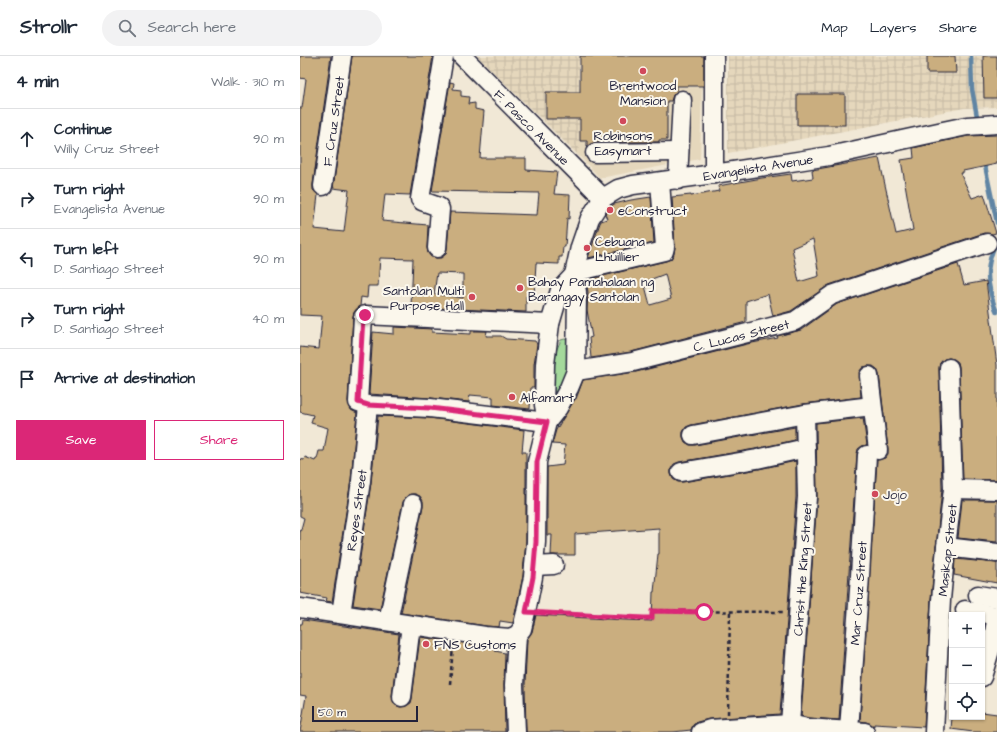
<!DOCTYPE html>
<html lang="en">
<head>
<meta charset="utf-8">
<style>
	:root { --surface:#fff; --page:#f2f2f3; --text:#1f2937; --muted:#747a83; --line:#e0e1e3; --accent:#db2777 }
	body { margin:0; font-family:"Architects Daughter",sans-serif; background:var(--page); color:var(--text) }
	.controls { position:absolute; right:12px; bottom:12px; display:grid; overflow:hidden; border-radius:0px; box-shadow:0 1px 3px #0004 }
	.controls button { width:36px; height:36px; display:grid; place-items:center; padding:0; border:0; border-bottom:1px solid var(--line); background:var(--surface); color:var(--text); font:20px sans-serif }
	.scale { position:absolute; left:12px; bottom:10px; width:106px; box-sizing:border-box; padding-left:4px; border:2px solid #22223b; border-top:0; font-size:11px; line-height:14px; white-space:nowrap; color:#22223b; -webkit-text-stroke:3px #fbf7ec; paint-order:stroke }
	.stop { position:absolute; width:12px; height:12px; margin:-9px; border:3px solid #db2777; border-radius:50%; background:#fff }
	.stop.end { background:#db2777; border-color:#fff; box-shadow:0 1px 4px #0008 }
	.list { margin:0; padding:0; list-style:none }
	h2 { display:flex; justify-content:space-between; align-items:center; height:52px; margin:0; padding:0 16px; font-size:17px }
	h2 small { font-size:13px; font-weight:400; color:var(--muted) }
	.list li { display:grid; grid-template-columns:26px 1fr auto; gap:12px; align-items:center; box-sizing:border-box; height:60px; padding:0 16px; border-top:1px solid var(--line) }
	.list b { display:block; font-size:15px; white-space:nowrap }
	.list p { margin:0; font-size:13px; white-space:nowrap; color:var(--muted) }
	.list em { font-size:13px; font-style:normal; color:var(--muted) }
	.actions { display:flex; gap:8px; padding:12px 16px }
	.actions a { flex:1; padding:9px 0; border:1px solid var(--accent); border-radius:0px; text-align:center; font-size:14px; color:var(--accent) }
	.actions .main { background:var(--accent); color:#fff }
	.icon { flex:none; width:22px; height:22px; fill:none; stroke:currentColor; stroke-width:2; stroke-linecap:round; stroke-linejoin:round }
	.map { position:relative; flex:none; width:697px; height:676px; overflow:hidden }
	header { display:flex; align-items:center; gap:24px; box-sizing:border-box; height:56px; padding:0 20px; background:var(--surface); border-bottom:1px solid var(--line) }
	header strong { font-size:19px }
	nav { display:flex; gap:22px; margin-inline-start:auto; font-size:14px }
	.search { width:280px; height:36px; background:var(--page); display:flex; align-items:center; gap:10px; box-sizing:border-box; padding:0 14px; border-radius:22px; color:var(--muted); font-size:15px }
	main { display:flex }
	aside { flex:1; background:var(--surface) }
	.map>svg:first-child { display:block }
	.built { fill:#e5d7bc }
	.industrial { fill:url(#industrial-grid) }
	.park { fill:#a4d99b; stroke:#637e6b }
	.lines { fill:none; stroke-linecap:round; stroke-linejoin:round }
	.stream { stroke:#6085a4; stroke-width:4.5 }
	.building { fill:#caae7f; stroke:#22223b; fill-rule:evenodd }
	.minor-casing { stroke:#22223b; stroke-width:21 }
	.path { stroke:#22223b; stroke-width:2.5; stroke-dasharray:4 3; stroke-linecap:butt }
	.minor { stroke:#fbf7ec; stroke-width:18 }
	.route { stroke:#db2777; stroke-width:5 }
	.poi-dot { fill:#d1495b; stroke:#fbf7ec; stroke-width:1.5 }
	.labels { text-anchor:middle; stroke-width:4; stroke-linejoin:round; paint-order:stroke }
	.poi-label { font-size:13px; fill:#22223b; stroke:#fbf7ec; text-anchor:start }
	.street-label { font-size:13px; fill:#22223b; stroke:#fbf7ec }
</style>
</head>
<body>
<header>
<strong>Strollr</strong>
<div class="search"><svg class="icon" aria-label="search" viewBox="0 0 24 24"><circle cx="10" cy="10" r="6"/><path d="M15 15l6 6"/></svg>Search here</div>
<nav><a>Map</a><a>Layers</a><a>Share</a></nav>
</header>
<main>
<aside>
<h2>4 min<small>Walk · 310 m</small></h2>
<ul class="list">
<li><svg class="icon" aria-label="ahead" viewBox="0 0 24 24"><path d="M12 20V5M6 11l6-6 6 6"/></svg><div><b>Continue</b><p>Willy Cruz Street</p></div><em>90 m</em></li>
<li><svg class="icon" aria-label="right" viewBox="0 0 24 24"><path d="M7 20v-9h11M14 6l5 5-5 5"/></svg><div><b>Turn right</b><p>Evangelista Avenue</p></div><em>90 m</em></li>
<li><svg class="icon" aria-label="left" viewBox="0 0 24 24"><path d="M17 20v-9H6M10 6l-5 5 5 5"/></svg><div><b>Turn left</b><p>D. Santiago Street</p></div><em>90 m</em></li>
<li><svg class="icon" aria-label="right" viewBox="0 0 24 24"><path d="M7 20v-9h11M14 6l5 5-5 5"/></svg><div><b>Turn right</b><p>D. Santiago Street</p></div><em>40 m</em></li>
<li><svg class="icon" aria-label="arrive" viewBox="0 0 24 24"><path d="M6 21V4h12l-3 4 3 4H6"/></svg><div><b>Arrive at destination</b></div></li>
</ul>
<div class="actions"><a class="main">Save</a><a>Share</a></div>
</aside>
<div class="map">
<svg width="697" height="676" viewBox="0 0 697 676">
	<defs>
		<pattern id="industrial-grid" width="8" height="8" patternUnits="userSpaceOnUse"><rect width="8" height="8" fill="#e5d7bc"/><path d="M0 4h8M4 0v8" fill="none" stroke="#c4b8a2"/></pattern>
	</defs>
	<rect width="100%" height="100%" fill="#f1e8d6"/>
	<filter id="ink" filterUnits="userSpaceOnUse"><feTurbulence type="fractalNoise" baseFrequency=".025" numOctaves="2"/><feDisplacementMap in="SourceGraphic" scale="8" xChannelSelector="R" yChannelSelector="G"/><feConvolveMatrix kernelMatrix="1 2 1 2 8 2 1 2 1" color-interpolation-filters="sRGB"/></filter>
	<g filter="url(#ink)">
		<path class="built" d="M402 31 400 103 300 122 279 100V32Z"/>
		<g class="industrial">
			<path d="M177 0H279V100Z"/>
			<path d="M428 0H697V51L664 52 428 97Z"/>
		</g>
		<path class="park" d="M265 283 269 285 268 307 263 329 254 342 249 339 248 334 256 295 261 284Z"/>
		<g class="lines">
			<g class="stream">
				<path d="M671 0 672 33 678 66"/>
				<path d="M684 105 697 167"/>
				<path d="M697 185C692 195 688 207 688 219 688 228 693 248 697 256"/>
			</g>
		</g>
		<g class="building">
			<path d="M0 0H31L13 128V134L18 139 14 173 44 176 49 134 33 132 52 0H133L110 139 85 138 82 165 128 169 127 192 128 197 131 201 136 202H141L146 198 147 193 150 156 237 159 239 137 132 135 150 26 154 27 153 33 161 34V40L169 41 168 48 175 47V53L184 55 180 102H226V114L257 116 254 138 270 139 269 163 267 162 265 191H263L262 201H259V208L236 207 234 240H226V256L111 251 113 203 80 202 78 230H68L67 242 61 241 60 250 56 254 53 260 48 345 51 354 57 357 51 424 32 546 26 545 27 542 0 537V477L4 462 0 460V403L4 404 5 401 15 405 16 403H17L19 395H24L28 372 11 367 13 359 0 356V291L19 293 22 260 0 259V52H2L6 23 0 22ZM137 217 163 218V242L134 238Z"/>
			<path d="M280 0H404V30H377V35L373 39 371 45H367V84H359V86H295L287 90V85H280V63H246V36H280Z"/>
			<path d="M627 0H655L656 17H627Z"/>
			<path d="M683 0H697V42H684Z"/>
			<rect x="497" y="38" width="48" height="31"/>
			<path d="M697 79V108L663 115V117H660L672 142 684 138 696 177 692 178 684 177 529 229 491 255 473 260 468 238 446 245V266L331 296 291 302 289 282 292 281 287 254 288 236 286 224 366 205 371 203 374 198 375 190 372 141 391 139V140L419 135 418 130 462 122 491 118 492 125 513 122 512 114 579 102 596 178 613 174 601 104 614 102 613 92 668 80ZM513 183 519 220 499 226 492 192ZM365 218 371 243 350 249 344 226Z"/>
			<path d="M351 141 354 187 288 202 300 167 301 165 307 163 305 158 310 151 314 148 331 144Z"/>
			<path d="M658 208 664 229 686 225 697 309V424L663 423 659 311 658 306 654 303 649 302 644 303 640 307 639 312 642 433 631 543 624 671 574 668V670L566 666 560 665 577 404 585 402 588 398V393L579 318 577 313 573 310H568L563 311 559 316 561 341 503 348 391 369 386 371 383 376V381L385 386 390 389H395L495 371V384L455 393 379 406 374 408 371 413V418L373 423 378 426H383L459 413 496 405V441L480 658 409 663 397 666 393 669 391 674 373 676H226L225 629 227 583 232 576 236 559 325 564 352 565 353 536H354L358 498H359V472L275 478V499H251L252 479H247V411L263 409 265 389 252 388 256 374 275 343H276L283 324 336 316 447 288 478 282 477 280 501 274 537 248Z"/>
			<path d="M94 271 132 273V276L171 278V275H187L186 280H201L206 283 235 285 237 288 234 308V331H231L230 353 193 349V341L170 339 169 346 131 342 69 338 73 276 94 278Z"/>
			<path d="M78 360 129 362 224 374 222 396H226V485L223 520 213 567 200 565 199 571 186 570 101 557 123 450V445L120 440 115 438H110L106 441 103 446 80 553 53 549 71 427Z"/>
			<path d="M563 362 567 389 562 390 558 393 557 398 539 664 509 662 501 660 517 442 516 367Z"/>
			<path d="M662 444H697V486L658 482Z"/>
			<path d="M655 503 697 507V527L654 519Z"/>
			<path d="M3 564 99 578 92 640 93 645 95 649 100 651 106 650 111 647 112 643 120 581 195 591V595L205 597 204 629 205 676H0L6 640 0 639V568H2Z"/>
			<path d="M682 656 697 658V676H673L651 673 652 661H682Z"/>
		</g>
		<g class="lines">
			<g class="minor-casing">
				<g id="minor">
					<path d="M162 0 303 142"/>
					<path d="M414 0V118"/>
					<path d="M295 97 379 96"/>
					<path d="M378 124 382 44"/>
					<path d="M23 130 42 0"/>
					<path d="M137 192 140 153 139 151 122 145 120 143 144 0"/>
					<path d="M275 216 364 195 365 191 360 126"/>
					<path d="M276 315 333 306 495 265 532 239 687 187"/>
					<path d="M569 320 578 394"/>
					<path d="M247 366 258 352 269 332 276 315 277 236 274 219 280 191 290 162 303 142 318 133 333 129 414 118 529 100 643 75 667 70 697 68"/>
					<path d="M247 366 130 352 68 349 58 346 63 261 65 259 250 268"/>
					<path d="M393 379 505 358 572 350"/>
					<path d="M381 416 457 403 506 392"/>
					<path d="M653 433 697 434"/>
					<path d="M646 491 697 497"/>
					<path d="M234 510 254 509"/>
					<path d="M678 539 697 542"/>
					<path d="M0 552 185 580 210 582 217 579 222 573 226 556 233 521 236 486 237 406 247 366 244 349 245 308 250 268 260 234 274 219"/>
					<path d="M665 554 697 560"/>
					<path d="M41 558 61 425 68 349"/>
					<path d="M88 565 113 448"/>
					<path d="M682 621 691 591 697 561"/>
					<path d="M102 641 111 569"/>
					<path d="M490 668 507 441 505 358"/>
					<path d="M549 674 560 520 567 399"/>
					<path d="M216 676 214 629 217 579"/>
					<path d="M401 676 410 673 490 668 507 672 565 676"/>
					<path d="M634 676 641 544 646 491 653 433 649 312"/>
				</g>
			</g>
			<g class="path">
				<path d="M241 557 344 563 352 562V555L484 556"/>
				<path d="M150 628 153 590"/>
				<path d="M428 658 430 556"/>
			</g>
			<use href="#minor" class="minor"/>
		</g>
	</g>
	<g class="lines" filter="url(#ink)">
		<path class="route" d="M65 259 63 261 58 346 68 349 130 352 247 366 237 406 236 486 233 521 226 556 344 562H352V555L404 556"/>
	</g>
	<g class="poi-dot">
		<circle cx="343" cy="15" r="4"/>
		<circle cx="323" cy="65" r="4"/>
		<circle cx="310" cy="154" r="4"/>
		<circle cx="287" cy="192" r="4"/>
		<circle cx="220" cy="232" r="4"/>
		<circle cx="172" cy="241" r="4"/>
		<circle cx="212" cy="341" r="4"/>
		<circle cx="575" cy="438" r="4"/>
		<circle cx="126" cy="588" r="4"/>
	</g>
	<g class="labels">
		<g class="poi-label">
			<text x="343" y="34" text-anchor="middle">Brentwood<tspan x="343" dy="15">Mansion</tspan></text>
			<text x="323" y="84" text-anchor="middle">Robinsons<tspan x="323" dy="15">Easymart</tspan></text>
			<text x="318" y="159">eConstruct</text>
			<text x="295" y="190">Cebuana<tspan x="295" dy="15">Lhuillier</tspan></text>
			<text x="228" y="230">Bahay Pamahalaan ng<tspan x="228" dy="15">Barangay Santolan</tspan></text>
			<text x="164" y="239" text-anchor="end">Santolan Multi<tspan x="164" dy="15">Purpose Hall</tspan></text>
			<text x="220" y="346">Alfamart</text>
			<text x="583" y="443">Jojo</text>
			<text x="134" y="593">FNS Customs</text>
		</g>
		<g class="street-label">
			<text transform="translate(33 65) rotate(-82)" y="5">F. Cruz Street</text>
			<text transform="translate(232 71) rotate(45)" y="5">F. Pasco Avenue</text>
			<text transform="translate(458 111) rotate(-9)" y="5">Evangelista Avenue</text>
			<text transform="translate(441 279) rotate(-14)" y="5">C. Lucas Street</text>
			<text transform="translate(56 454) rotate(-82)" y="5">Reyes Street</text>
			<text transform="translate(647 494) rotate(-84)" y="5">Masikap Street</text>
			<text transform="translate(502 513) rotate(-86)" y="5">Christ the King Street</text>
			<text transform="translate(558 537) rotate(-86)" y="5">Mar Cruz Street</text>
		</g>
	</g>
</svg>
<div class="controls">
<button>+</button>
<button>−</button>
<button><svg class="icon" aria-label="locate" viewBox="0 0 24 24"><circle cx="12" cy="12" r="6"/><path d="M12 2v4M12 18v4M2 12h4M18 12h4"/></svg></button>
</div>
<div class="scale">50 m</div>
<div class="stop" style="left:404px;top:556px"></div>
<div class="stop end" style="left:65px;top:259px"></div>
</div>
</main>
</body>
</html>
